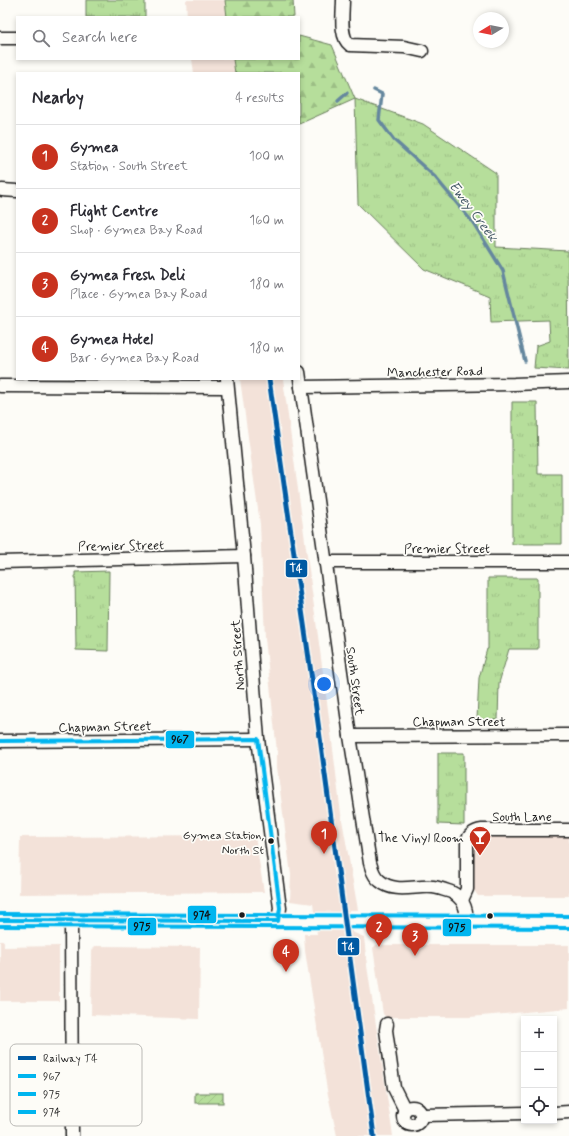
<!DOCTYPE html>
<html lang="en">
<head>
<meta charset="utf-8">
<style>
	:root { --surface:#fff; --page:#f7f7f7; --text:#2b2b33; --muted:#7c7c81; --line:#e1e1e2; --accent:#c8321e }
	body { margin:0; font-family:Mynerve,sans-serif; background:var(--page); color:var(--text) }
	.controls { position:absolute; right:12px; bottom:12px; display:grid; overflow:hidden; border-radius:0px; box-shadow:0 2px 6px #0003 }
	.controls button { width:36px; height:36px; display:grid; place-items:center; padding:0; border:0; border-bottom:1px solid var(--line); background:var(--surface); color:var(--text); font:20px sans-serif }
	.compass { position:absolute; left:473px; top:12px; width:36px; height:36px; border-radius:50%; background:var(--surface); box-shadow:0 2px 6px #0003; rotate:260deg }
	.you { position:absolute; left:324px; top:684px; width:14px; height:14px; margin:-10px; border:3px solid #fff; border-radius:50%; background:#1a73e8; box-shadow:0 0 0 6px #1a73e833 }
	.badge { display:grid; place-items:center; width:26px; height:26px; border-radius:50%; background:var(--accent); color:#fff; font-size:13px; font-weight:700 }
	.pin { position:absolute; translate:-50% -33px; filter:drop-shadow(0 1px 2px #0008) }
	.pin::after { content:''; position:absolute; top:21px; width:14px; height:12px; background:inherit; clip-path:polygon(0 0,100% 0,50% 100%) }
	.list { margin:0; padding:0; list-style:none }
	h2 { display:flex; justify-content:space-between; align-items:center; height:52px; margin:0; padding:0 16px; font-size:17px }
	h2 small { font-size:13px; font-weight:400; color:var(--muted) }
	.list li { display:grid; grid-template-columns:26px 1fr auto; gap:12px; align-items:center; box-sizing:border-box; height:64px; padding:0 16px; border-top:1px solid var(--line) }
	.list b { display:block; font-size:15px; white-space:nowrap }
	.list p { margin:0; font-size:13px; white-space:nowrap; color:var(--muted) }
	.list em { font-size:13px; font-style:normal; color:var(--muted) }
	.icon { flex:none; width:22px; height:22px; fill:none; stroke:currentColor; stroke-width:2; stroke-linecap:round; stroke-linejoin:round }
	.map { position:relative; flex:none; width:569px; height:1136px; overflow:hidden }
	.search { position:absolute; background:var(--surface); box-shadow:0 2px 6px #0003; left:16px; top:16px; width:284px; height:44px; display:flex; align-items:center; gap:10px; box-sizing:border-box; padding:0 14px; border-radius:0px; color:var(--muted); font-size:15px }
	.panel { position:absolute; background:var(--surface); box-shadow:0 2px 6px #0003; left:16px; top:72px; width:284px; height:308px; border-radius:0px }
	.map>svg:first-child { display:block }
	.built { fill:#f3e2d9 }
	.grass { fill:url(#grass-tufts); stroke:#697d5c }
	.forest { fill:url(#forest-firs); stroke:#697d5c }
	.garden { fill:url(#garden-furrows); stroke:#697d5c }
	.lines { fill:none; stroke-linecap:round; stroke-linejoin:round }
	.stream { stroke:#65879e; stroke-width:3.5 }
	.minor-casing { stroke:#1c1c1c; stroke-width:15 }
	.minor { stroke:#fdfcf7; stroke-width:12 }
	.bus-1-casing { stroke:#fdfcf7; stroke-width:7 }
	.bus-2-casing { stroke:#fdfcf7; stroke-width:7 }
	.bus-3-casing { stroke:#fdfcf7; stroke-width:7 }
	.bus-1 { stroke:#00b5ef; stroke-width:4 }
	.bus-2 { stroke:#00b5ef; stroke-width:4 }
	.bus-3 { stroke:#00b5ef; stroke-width:4 }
	.rail-1-casing { stroke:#fdfcf7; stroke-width:8 }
	.rail-1 { stroke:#005aa3; stroke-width:5 }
	.bus-dot { fill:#1c1c1c; stroke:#fdfcf7; stroke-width:1.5 }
	.labels { text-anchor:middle; stroke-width:3.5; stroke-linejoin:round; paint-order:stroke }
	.bus-label { font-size:12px; fill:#1c1c1c; stroke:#fdfcf7; text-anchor:end }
	.street-label { font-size:13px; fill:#1c1c1c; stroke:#fdfcf7 }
	.poi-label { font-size:13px; fill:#1c1c1c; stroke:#fdfcf7; text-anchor:end }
	.water-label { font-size:14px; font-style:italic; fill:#465a68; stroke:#fdfcf7 }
	.key { fill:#fdfcf7; stroke:#bab9b5; stroke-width:1 }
	.key-label { font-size:11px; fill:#1c1c1c }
	.line-badge { stroke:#fdfcf7; stroke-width:1.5 }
	.badge-label { font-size:11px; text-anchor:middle; font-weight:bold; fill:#fff }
	.pale-badge-label { font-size:11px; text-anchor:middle; font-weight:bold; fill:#111 }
</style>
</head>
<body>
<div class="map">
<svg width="569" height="1136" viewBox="0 0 569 1136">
	<defs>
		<pattern id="grass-tufts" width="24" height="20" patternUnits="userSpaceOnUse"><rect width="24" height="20" fill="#b6de9b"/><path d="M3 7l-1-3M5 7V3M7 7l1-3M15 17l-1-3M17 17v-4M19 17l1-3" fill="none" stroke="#9cbe85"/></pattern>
		<pattern id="forest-firs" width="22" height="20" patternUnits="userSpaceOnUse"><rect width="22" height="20" fill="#b6de9b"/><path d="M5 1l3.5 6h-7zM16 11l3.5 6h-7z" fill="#9cbe85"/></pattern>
		<pattern id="garden-furrows" width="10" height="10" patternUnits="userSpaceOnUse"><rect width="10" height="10" fill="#b6de9b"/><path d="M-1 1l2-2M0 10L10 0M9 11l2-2" fill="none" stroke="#9cbe85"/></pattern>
	</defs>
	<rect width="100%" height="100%" fill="#fdfcf7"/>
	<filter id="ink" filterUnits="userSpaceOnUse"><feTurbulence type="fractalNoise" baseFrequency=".025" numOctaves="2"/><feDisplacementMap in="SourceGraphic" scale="8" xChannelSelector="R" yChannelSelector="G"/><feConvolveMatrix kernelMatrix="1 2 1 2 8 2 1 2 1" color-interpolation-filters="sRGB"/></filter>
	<g filter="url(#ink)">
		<g class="built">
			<path d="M186 0H225L227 17H187Z"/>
			<path d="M192 59H233L235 73H194Z"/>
			<path d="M240 379H283L329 717 341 814 358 910H349L352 932 364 937 367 966 393 1136H337L327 1090 305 951 304 934H317L313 904 290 901 291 875 277 767V752L265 638 260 524Z"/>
			<path d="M569 834V896H478L473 889 472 840 479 835Z"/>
			<path d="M255 836 264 892 19 894 20 837Z"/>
			<path d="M0 941H4V947L59 946V1001H0Z"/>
			<path d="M376 945H569V1008L470 1017H386L383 1014 373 948Z"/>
			<path d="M95 946 200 947 199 1019 91 1015 92 951Z"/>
		</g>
		<g class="grass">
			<rect x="86" y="0" width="59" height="17"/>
			<path d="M355 99 423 124 496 173V247L568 251 569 370 534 368 536 346 550 341 549 320 491 322 490 296 424 269 358 204Z"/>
			<path d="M512 402H537L538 474H562V544H512Z"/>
			<path d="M109 571 108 651 76 650 75 572Z"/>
			<path d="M488 578H538V649H509L499 683 498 720 477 719 479 678 487 649H488Z"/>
			<path d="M438 753H464V825L438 824Z"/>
		</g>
		<g class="forest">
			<path d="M225 0H293L294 17H227Z"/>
			<path d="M299 36 332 45 355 99 299 124V73H235L233 59H299Z"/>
		</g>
		<rect class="garden" x="195" y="1093" width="28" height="10"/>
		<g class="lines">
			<g class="stream">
				<path d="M374 90 382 94 379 120 394 140 435 177 474 224 503 271 525 361"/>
				<path d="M338 101 347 93"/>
			</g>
			<g class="minor-casing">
				<g id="minor">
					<path d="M343 0C343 13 339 37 350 45L404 47 422 51"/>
					<path d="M0 38H17"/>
					<path d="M2 190 17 191"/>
					<path d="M299 372 350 736 370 863C372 870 374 877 380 881 395 894 416 885 433 887 440 888 445 890 451 892 464 898 467 909 467 922"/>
					<path d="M227 379 244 556 258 739 280 908 278 921"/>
					<path d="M0 386 227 387"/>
					<path d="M301 387 514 384 569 382"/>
					<path d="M0 562 244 556"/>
					<path d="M325 562H569"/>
					<path d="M350 736 569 735"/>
					<path d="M0 741 258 739"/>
					<path d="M462 900 467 889V842C469 834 475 831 482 830H569"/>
					<path d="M0 920 366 922H569"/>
					<path d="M71 921 72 1136"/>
					<path d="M387 1024 386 1030 394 1088 405 1110"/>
					<circle cx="412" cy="1116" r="9"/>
					<path d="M554 1113 569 1112"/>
					<path d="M422 1115 524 1113"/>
				</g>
			</g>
			<use href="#minor" class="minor"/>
			<g class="bus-1-casing">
				<path id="bus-1" d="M0 741 258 739 280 908 278 921 0 920"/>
			</g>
			<g class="bus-2-casing">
				<path id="bus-2" d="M0 926 569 928"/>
			</g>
			<g class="bus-3-casing">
				<path id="bus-3" d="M0 914 569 916"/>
			</g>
			<use href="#bus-1" class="bus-1"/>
			<use href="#bus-2" class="bus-2"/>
			<use href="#bus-3" class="bus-3"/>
			<g class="rail-1-casing">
				<path id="rail-1" d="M269 379 316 708 374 1136"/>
			</g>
			<use href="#rail-1" class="rail-1"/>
		</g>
	</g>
	<defs>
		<g id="bar-pin" transform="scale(1.15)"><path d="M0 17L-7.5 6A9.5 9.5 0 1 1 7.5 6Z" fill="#c8321e" stroke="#fdfcf7"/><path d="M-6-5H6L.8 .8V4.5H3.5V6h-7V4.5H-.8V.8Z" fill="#fff"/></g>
	</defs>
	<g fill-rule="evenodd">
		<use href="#bar-pin" x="480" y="837"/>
	</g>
	<g class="bus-dot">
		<circle cx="271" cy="841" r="3.5"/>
		<circle cx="242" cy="915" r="3.5"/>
		<circle cx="490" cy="916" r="3.5"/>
	</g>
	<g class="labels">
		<g class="bus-label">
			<text x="264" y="839">Gymea Station,<tspan x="264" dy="15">North St</tspan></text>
		</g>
		<g class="street-label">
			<text transform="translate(435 371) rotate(-1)" y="5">Manchester Road</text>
			<text transform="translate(121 545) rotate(-1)" y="5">Premier Street</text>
			<text x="447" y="553">Premier Street</text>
			<text transform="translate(237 655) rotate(-94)" y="5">North Street</text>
			<text transform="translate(356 681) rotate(82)" y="5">South Street</text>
			<text x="459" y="726">Chapman Street</text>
			<text transform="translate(105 726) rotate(-1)" y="5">Chapman Street</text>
			<text x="522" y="821">South Lane</text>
		</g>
		<g class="poi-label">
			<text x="464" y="842">The Vinyl Room</text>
		</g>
		<g class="water-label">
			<text transform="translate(474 211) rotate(53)" y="5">Ewey Creek</text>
		</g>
	</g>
	<rect x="10" y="1044" width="132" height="82" rx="6" class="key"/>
	<rect x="18" y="1056" width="18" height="4" fill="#005aa3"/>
	<rect x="18" y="1074" width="18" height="4" fill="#00b5ef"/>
	<rect x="18" y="1092" width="18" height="4" fill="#00b5ef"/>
	<rect x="18" y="1110" width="18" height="4" fill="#00b5ef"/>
	<g class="key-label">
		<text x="43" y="1062">Railway T4</text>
		<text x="43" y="1080">967</text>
		<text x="43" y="1098">975</text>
		<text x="43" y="1116">974</text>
	</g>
	<g class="line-badge">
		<rect x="285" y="559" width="23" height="19" rx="4" fill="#005aa3"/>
		<rect x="165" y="730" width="30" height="19" rx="4" fill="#00b5ef"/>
		<rect x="187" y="905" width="30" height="19" rx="4" fill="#00b5ef"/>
		<rect x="127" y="917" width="30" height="19" rx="4" fill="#00b5ef"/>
		<rect x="442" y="918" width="30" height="19" rx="4" fill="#00b5ef"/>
		<rect x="337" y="937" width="23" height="19" rx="4" fill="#005aa3"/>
	</g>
	<g class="badge-label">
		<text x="296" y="572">T4</text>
		<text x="348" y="951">T4</text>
	</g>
	<g class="pale-badge-label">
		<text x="180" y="743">967</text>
		<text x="202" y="919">974</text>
		<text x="142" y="930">975</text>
		<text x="457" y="931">975</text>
	</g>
</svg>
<div class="controls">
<button>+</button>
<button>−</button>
<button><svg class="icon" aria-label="locate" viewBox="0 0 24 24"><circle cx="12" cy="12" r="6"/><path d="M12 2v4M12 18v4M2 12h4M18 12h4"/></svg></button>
</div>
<svg class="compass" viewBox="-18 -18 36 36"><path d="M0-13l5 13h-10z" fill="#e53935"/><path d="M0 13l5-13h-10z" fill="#7c7c81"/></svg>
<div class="you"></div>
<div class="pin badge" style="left:324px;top:854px">1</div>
<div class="pin badge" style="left:379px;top:947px">2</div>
<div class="pin badge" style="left:415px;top:956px">3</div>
<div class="pin badge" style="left:286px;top:972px">4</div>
<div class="search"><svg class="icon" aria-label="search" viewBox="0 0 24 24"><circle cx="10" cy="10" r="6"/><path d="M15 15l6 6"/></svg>Search here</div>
<section class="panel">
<h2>Nearby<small>4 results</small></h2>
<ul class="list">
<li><span class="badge">1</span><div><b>Gymea</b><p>Station · South Street</p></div><em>100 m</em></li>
<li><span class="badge">2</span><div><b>Flight Centre</b><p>Shop · Gymea Bay Road</p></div><em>160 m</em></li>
<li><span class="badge">3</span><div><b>Gymea Fresh Deli</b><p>Place · Gymea Bay Road</p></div><em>180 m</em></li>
<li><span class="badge">4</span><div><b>Gymea Hotel</b><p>Bar · Gymea Bay Road</p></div><em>180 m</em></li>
</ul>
</section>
</div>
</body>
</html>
